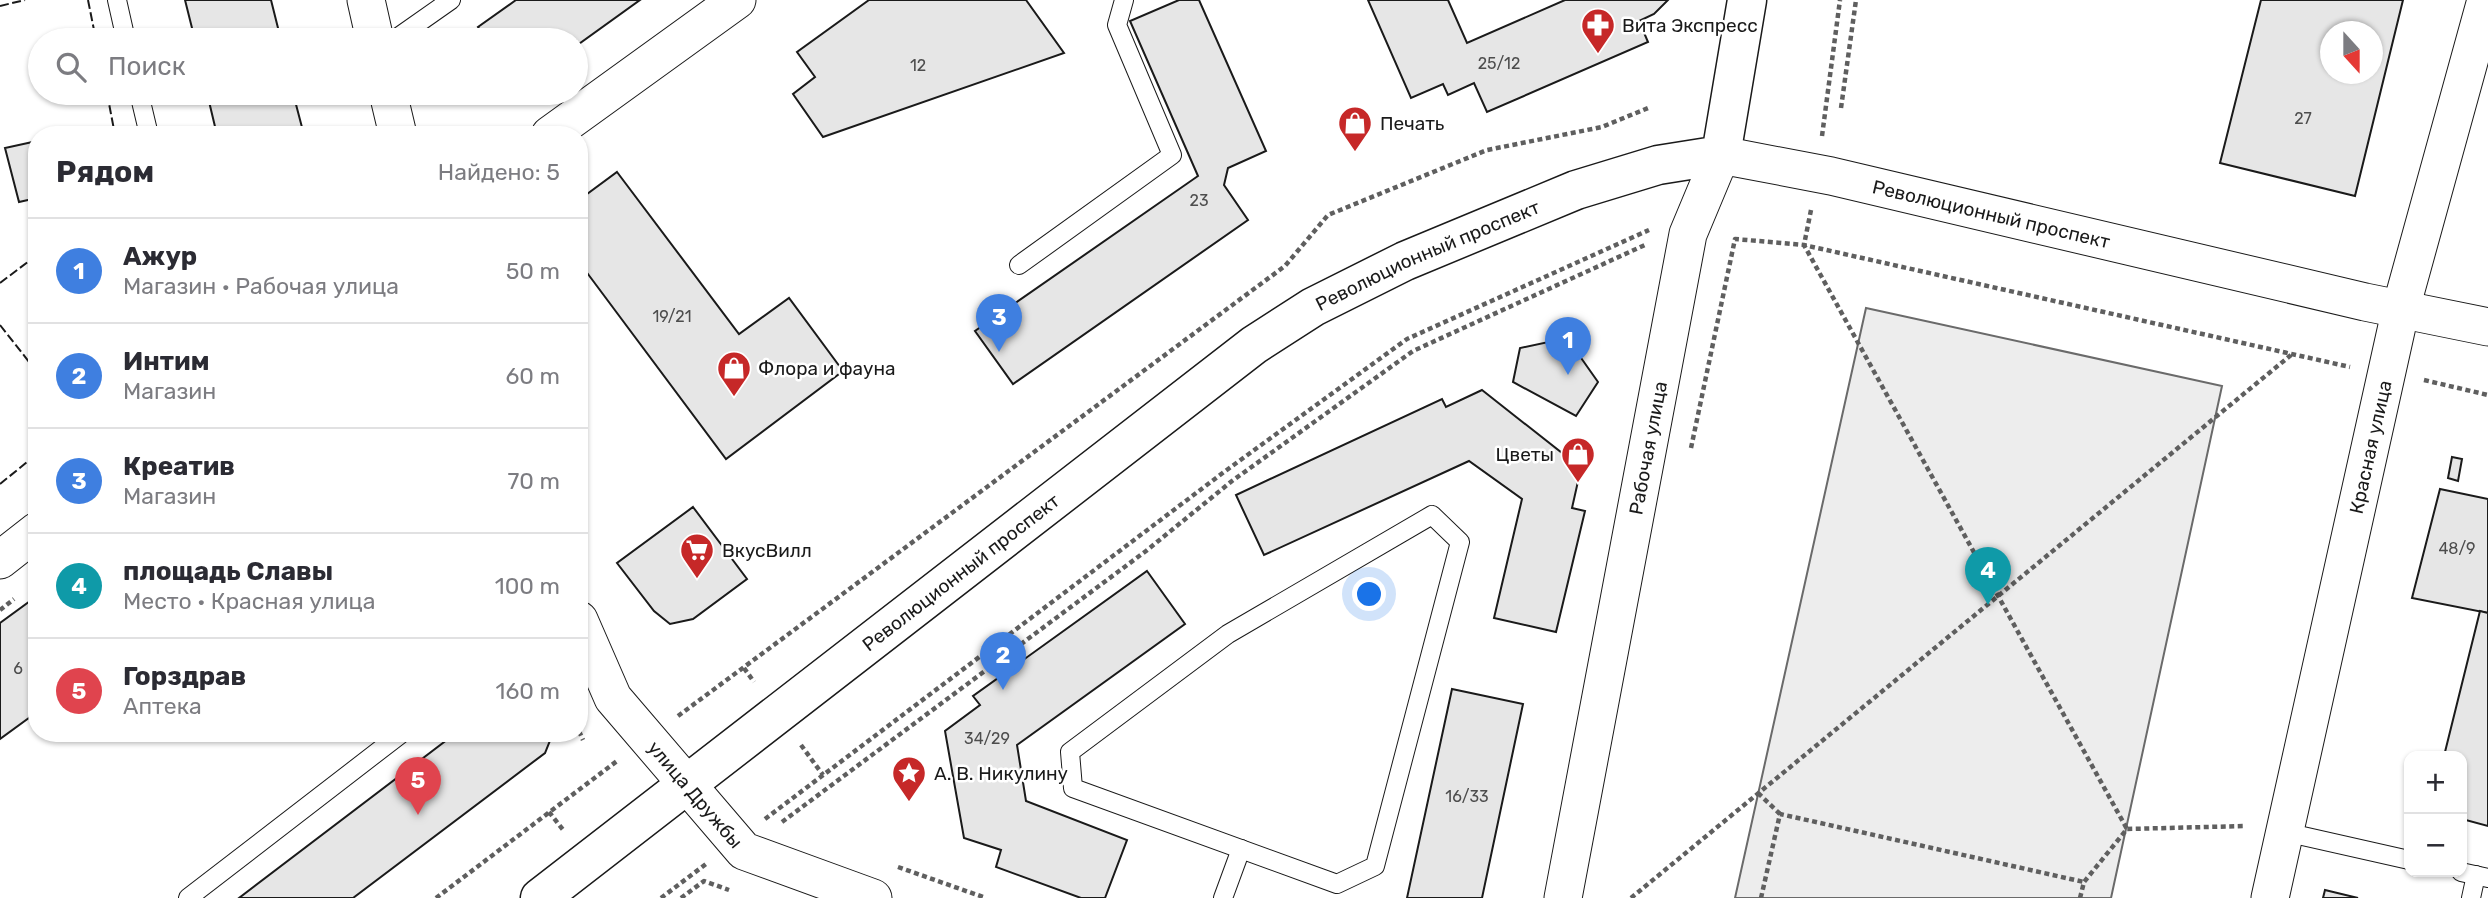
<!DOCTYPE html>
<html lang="ru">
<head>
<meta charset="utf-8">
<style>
	:root { --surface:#fff; --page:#f7f7f7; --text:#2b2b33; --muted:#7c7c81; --line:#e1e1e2; --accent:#0f766e }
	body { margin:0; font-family:Rubik,sans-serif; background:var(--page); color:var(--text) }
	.controls { position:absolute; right:21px; bottom:21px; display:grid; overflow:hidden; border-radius:14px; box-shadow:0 2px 5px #0004 }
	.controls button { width:63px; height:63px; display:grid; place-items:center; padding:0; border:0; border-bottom:2px solid var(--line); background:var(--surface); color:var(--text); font:35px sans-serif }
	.compass { position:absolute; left:2320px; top:21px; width:63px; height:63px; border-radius:50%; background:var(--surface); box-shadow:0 2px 5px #0004; rotate:159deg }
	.you { position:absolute; left:1370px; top:595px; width:24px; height:24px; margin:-18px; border:5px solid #fff; border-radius:50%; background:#1a73e8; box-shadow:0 0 0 10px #1a73e833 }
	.badge { display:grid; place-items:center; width:46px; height:46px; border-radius:50%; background:var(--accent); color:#fff; font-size:23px; font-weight:700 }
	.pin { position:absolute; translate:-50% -58px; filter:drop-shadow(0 2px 4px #0008) }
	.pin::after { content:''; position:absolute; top:37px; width:24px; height:21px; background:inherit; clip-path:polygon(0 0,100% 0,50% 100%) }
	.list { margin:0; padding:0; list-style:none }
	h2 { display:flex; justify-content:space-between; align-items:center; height:91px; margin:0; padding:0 28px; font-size:30px }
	h2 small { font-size:23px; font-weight:400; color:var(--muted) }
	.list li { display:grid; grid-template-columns:46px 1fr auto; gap:21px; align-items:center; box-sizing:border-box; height:105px; padding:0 28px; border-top:2px solid var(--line) }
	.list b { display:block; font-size:26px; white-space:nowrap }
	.list p { margin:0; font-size:23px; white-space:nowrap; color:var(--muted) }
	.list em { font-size:23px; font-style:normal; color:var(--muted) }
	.icon { flex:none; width:38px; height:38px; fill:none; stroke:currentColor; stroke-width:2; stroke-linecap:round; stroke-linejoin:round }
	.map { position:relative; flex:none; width:2488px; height:898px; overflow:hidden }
	.search { position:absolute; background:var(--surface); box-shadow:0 2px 5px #0004; left:28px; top:28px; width:560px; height:77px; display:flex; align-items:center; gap:18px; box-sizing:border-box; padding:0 24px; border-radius:38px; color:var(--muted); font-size:26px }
	.panel { position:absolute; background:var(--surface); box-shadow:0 2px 5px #0004; left:28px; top:126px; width:560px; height:616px; border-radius:28px }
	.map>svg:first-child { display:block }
	.built { fill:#ededed; stroke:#6a6a6a; stroke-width:2 }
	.building { fill:#e6e6e6; stroke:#1a1a1a; stroke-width:2; fill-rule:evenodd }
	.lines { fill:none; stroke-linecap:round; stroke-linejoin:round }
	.lane-casing { stroke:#1a1a1a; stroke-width:20 }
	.street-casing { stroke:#1a1a1a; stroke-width:39 }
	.secondary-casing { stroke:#1a1a1a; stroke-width:41 }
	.path { stroke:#5f5f5f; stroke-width:4.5; stroke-dasharray:5 3.5; stroke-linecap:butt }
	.lane { stroke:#fff; stroke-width:18 }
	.street { stroke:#fff; stroke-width:37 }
	.secondary { stroke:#fff; stroke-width:38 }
	.fence { stroke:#1a1a1a; stroke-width:2; stroke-dasharray:9 3.5; stroke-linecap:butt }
	.labels { text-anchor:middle; stroke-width:5; stroke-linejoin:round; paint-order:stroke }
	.number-label { font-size:16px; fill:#4d4d4d }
	.poi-label { font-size:19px; fill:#1a1a1a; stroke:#fff; text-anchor:start }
	.street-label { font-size:19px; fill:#1a1a1a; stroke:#fff }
</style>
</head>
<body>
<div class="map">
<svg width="2488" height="898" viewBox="0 0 2488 898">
	<rect width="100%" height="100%" fill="#fff"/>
	<path class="built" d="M1866 308 2222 386 2111 898H1735Z"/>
	<g class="building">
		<path d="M185 0H271L281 40H195Z"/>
		<path d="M516 0H640L576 46V40H487L478 27Z"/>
		<path d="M869 0H1026L1064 53 823 137 793 94 815 77 797 52Z"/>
		<path d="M1179 0H1199L1266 151 1228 168 1224 185 1248 220 1013 384 975 331 1198 176 1130 21Z"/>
		<path d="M1368 0H1448L1467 43 1565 0H1668L1654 14 1639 21 1648 42 1487 112 1474 83 1448 95 1443 84 1411 98Z"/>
		<path d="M2261 0H2403L2355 196 2220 163ZM2330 32H2372V74H2330Z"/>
		<path d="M207 93H293L304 135H217Z"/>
		<path d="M37 141V198L19 202 5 148Z"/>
		<path d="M617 172 739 334 789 298 843 371 726 459 579 262V200Z"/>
		<path d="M1567 338 1598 382 1576 416 1513 382 1520 348Z"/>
		<path d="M1482 390 1581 468 1572 508 1585 511 1556 632 1494 618 1522 499 1469 461 1264 555 1236 495 1442 399 1446 407Z"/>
		<path d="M2452 457 2462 459 2458 481 2448 478Z"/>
		<path d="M2440 489 2488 499V613L2412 598Z"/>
		<path d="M693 507 747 579 693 619 670 624 654 611 617 563Z"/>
		<path d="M1147 571 1185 624 1017 745 1026 801 1127 840 1105 898H1081L996 867 1001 850 964 838 945 731 980 705 973 696Z"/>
		<path d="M37 596V712L0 739V623Z"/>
		<path d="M2480 611 2488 613V826L2462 819V756H2444Z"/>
		<path d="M1452 689 1523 704 1482 898H1407Z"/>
		<path d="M456 733H553L545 753 353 898H239Z"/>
		<path d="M2325 890 2358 898H2323Z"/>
	</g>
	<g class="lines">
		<g class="lane-casing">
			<g id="lane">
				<path d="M117 0 126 40"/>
				<path d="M394 40 451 0"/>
				<path d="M139 93 149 135"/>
				<path d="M1019 265 1172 155 1117 25 1124 0"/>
				<path d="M1432 515 1460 542 1375 866 1337 884 1073 788 1070 752 1228 634Z"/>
				<path d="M2285 832 2409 860"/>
				<path d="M2461 872 2488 878"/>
				<path d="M188 898 402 733"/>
				<path d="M1223 898 1241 849"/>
				<path d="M2471 898 2476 875"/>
			</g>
		</g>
		<g class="street-casing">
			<g id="street">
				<path d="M366 0 375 40"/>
				<path d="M388 93 398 135"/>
				<path d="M550 135 737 0"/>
				<path d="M0 560 37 531"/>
				<path id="s1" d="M579 620 613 698 744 851 873 898"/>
				<path id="s2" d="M1563 898 1688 234 1721 155 1831 176 2365 302 2488 327"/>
				<path id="s3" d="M2270 898 2401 308 2486 0"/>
			</g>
		</g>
		<g class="secondary-casing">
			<g id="secondary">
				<path id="s4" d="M540 898 1254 345 1313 307 1405 261 1576 190 1658 165 1721 155 1747 0"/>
			</g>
		</g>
		<g class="path">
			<path d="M1841 108 1856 0"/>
			<path d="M1822 136 1840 0"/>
			<path d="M1811 210 1804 245 2127 829"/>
			<path d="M37 303 33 307 37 313"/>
			<path d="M2424 380 2488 395"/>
			<path d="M1691 448 1735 239 1804 245 2350 367"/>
			<path d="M0 610 14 599"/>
			<path d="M744 668 754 682"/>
			<path d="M678 716 1285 266 1328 215 1487 150 1602 127 1648 108"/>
			<path d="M579 731 583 740"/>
			<path d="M801 745 823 775"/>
			<path d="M1758 793 1780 814"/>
			<path d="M549 812 564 831"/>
			<path d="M765 819 1224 472 1407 339 1649 230"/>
			<path d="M782 822 1146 551 1232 481 1413 351 1647 244"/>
			<path d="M898 867 986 898"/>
			<path d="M436 898 617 761"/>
			<path d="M661 898 706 864"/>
			<path d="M681 898 704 881 729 890"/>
			<path d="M1631 898 2291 355"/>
			<path d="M1761 898 1780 814 2084 882"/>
			<path d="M2080 898 2084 882 2127 829 2246 826"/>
		</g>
		<use href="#lane" class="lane"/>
		<use href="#street" class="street"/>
		<use href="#secondary" class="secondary"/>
		<g class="fence">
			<path d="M88 0 96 40"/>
			<path d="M0 6 25 0"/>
			<path d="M107 93 115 135"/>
			<path d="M0 283 37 255"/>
			<path d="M0 325 37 372"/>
			<path d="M0 484 37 454"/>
		</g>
	</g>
	<defs>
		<g id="pharmacy-pin" transform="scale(1.75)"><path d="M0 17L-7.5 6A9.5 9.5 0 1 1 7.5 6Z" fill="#c62828" stroke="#fff"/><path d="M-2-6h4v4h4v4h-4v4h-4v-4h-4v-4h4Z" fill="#fff"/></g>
		<g id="shop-pin" transform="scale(1.75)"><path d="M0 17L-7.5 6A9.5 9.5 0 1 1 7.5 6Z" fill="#c62828" stroke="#fff"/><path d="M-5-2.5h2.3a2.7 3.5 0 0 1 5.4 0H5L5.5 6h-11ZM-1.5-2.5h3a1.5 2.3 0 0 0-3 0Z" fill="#fff"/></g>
		<g id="supermarket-pin" transform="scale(1.75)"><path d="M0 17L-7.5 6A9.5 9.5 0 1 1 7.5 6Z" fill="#c62828" stroke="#fff"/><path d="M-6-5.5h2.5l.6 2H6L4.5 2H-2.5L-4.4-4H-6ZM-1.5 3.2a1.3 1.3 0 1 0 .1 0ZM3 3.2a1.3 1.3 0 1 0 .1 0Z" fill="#fff"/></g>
		<g id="sight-pin" transform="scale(1.75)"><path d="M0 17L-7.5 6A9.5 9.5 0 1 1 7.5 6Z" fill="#c62828" stroke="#fff"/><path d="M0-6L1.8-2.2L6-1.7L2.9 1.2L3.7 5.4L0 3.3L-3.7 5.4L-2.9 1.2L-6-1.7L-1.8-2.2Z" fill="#fff"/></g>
	</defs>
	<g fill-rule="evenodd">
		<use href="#pharmacy-pin" x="1598" y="25"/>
		<use href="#shop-pin" x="1355" y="123"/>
		<use href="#shop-pin" x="734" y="368"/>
		<use href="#shop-pin" x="1578" y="454"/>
		<use href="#supermarket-pin" x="697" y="550"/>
		<use href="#sight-pin" x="909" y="773"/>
	</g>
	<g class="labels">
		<g class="number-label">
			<text x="1499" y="69">25/12</text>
			<text x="918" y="71">12</text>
			<text x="2303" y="124">27</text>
			<text x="1199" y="206">23</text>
			<text x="672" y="322">19/21</text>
			<text x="2457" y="554">48/9</text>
			<text x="18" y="674">6</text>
			<text x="987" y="744">34/29</text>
			<text x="1467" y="802">16/33</text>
		</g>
		<g class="poi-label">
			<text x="1622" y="32">Вита Экспресс</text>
			<text x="1380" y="130">Печать</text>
			<text x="758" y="375">Флора и фауна</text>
			<text x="1554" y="461" text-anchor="end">Цветы</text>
			<text x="722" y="557">ВкусВилл</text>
			<text x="934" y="780">А. В. Никулину</text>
		</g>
		<g class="street-label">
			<text dy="7" stroke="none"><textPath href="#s2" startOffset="1038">Революционный проспект</textPath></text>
			<text dy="7" stroke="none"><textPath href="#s4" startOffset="1099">Революционный проспект</textPath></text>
			<text dy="7" stroke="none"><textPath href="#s2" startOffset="458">Рабочая улица</textPath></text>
			<text dy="7" stroke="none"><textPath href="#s3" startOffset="462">Красная улица</textPath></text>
			<text dy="7" stroke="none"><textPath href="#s4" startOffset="532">Революционный проспект</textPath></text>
			<text dy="7" stroke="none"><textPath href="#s1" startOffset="212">улица Дружбы</textPath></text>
		</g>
	</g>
</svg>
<div class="controls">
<button>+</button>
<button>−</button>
</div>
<svg class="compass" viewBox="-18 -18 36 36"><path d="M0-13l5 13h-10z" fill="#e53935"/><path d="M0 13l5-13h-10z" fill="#7c7c81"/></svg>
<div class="you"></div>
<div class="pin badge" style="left:1568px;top:375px;background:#3f7fe0">1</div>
<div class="pin badge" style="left:1003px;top:690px;background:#3f7fe0">2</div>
<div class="pin badge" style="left:999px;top:352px;background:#3f7fe0">3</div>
<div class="pin badge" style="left:1988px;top:605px;background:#0f9aa8">4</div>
<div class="pin badge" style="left:418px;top:815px;background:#e0444e">5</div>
<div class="search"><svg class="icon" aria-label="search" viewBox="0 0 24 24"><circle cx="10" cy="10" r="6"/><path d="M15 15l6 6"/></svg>Поиск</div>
<section class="panel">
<h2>Рядом<small>Найдено: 5</small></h2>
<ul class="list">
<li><span class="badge" style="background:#3f7fe0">1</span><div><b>Ажур</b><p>Магазин · Рабочая улица</p></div><em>50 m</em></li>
<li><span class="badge" style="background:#3f7fe0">2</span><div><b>Интим</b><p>Магазин</p></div><em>60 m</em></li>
<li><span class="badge" style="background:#3f7fe0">3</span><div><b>Креатив</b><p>Магазин</p></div><em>70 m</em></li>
<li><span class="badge" style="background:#0f9aa8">4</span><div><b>площадь Славы</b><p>Место · Красная улица</p></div><em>100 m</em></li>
<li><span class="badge" style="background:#e0444e">5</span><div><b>Горздрав</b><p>Аптека</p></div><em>160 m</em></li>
</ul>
</section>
</div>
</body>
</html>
